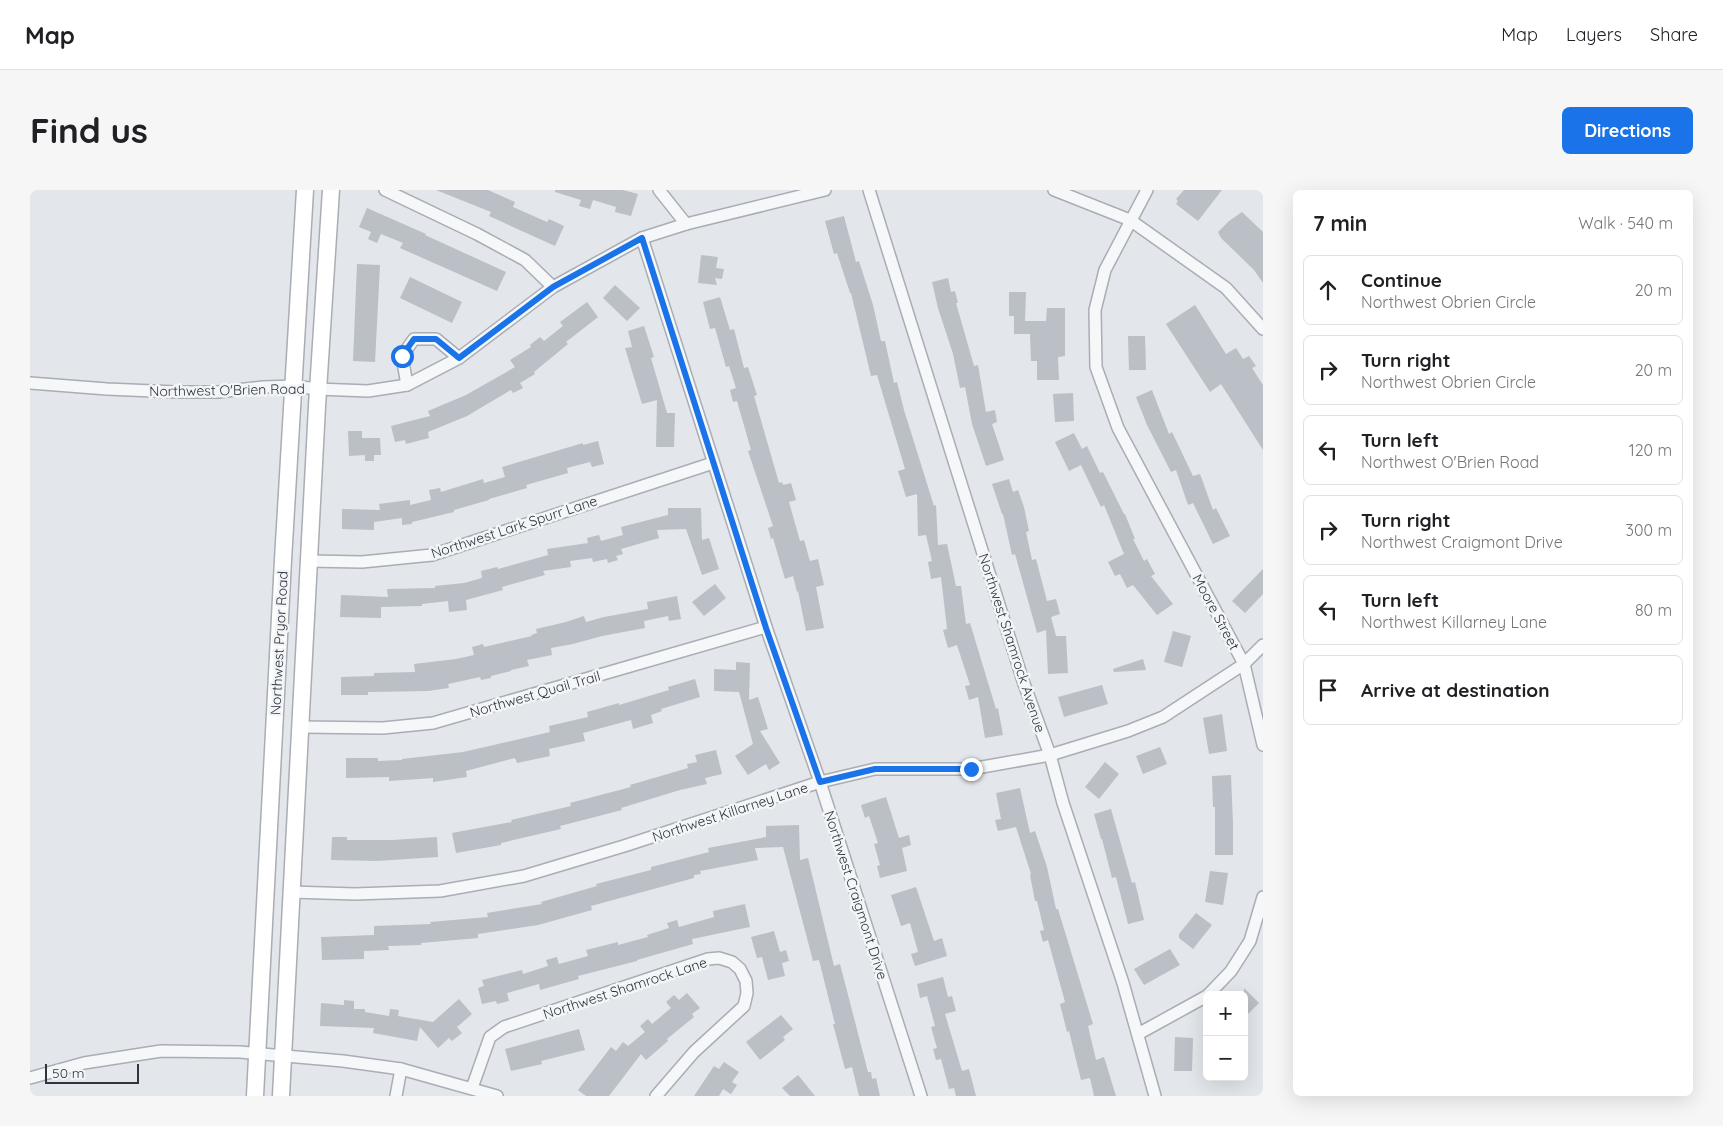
<!DOCTYPE html>
<html lang="en">
<head>
<meta charset="utf-8">
<style>
	:root { --surface:#fff; --page:#f6f6f6; --text:#202124; --muted:#757577; --line:#e0e0e0; --accent:#1a73e8 }
	body { margin:0; font-family:Quicksand,sans-serif; background:var(--page); color:var(--text) }
	.controls { position:absolute; right:15px; bottom:15px; display:grid; overflow:hidden; border-radius:8px; box-shadow:0 5px 20px #0002 }
	.controls button { width:45px; height:45px; display:grid; place-items:center; padding:0; border:0; border-bottom:1px solid var(--line); background:var(--surface); color:var(--text); font:25px sans-serif }
	.scale { position:absolute; left:15px; bottom:12px; width:94px; box-sizing:border-box; padding-left:5px; border:2px solid #2d3540; border-top:0; font-size:14px; line-height:18px; white-space:nowrap; color:#2d3540; -webkit-text-stroke:4px #f3f5f7; paint-order:stroke }
	.stop { position:absolute; width:15px; height:15px; margin:-11px; border:4px solid #1a73e8; border-radius:50%; background:#fff }
	.stop.end { background:#1a73e8; border-color:#fff; box-shadow:0 1px 5px #0008 }
	.list { margin:0; padding:0; list-style:none }
	h2 { display:flex; justify-content:space-between; align-items:center; height:65px; margin:0; padding:0 20px; font-size:21px }
	h2 small { font-size:16px; font-weight:400; color:var(--muted) }
	.list li { display:grid; grid-template-columns:32px 1fr auto; gap:15px; align-items:center; box-sizing:border-box; height:70px; margin:0 10px 10px; padding:0 10px; border:1px solid var(--line); border-radius:8px }
	.list b { display:block; font-size:19px; white-space:nowrap }
	.list p { margin:0; font-size:16px; white-space:nowrap; color:var(--muted) }
	.list em { font-size:16px; font-style:normal; color:var(--muted) }
	.icon { flex:none; width:28px; height:28px; fill:none; stroke:currentColor; stroke-width:2; stroke-linecap:round; stroke-linejoin:round }
	.map { position:relative; flex:none; width:1233px; height:906px; overflow:hidden; border-radius:8px }
	header { display:flex; align-items:center; gap:30px; box-sizing:border-box; height:70px; padding:0 25px; background:var(--surface); border-bottom:1px solid var(--line) }
	header strong { font-size:24px }
	nav { display:flex; gap:28px; margin-inline-start:auto; font-size:18px }
	.intro { display:flex; align-items:center; justify-content:space-between; box-sizing:border-box; height:120px; padding:0 30px }
	h1 { margin:0; font-size:35px }
	.button { padding:12px 22px; border-radius:8px; background:var(--accent); color:#fff; font-size:18px; font-weight:700 }
	main { display:flex; gap:30px; padding:0 30px }
	aside { flex:1; background:var(--surface); border-radius:8px; box-shadow:0 5px 20px #0002 }
	.map>svg:first-child { display:block }
	.building { fill:#bbc0c6 }
	.lines { fill:none; stroke-linecap:round; stroke-linejoin:round }
	.minor-casing { stroke:#a9adb4; stroke-width:14 }
	.secondary-casing { stroke:#a9adb4; stroke-width:19 }
	.minor { stroke:#f5f7f8; stroke-width:11 }
	.secondary { stroke:#fff; stroke-width:16 }
	.route { stroke:#1a73e8; stroke-width:6 }
	.labels { text-anchor:middle; stroke-width:5; stroke-linejoin:round; paint-order:stroke }
	.street-label { font-size:14px; fill:#2d3540; stroke:#f3f5f7 }
</style>
</head>
<body>
<header>
<strong>Map</strong>
<nav><a>Map</a><a>Layers</a><a>Share</a></nav>
</header>
<div class="intro"><h1>Find us</h1><a class="button">Directions</a></div>
<main>
<div class="map">
<svg width="1233" height="906" viewBox="0 0 1233 906">
	<rect width="100%" height="100%" fill="#e3e6ea"/>
	<g class="building">
		<path d="M406 0H458L485 12 483 17 517 32 519 29 534 36 525 56 459 26 461 22Z"/>
		<path d="M525 0H593L608 4 601 26 585 22 586 17 563 10 560 19 549 16 551 10 525 2Z"/>
		<path d="M1154 0H1192L1168 31 1146 14 1148 11 1146 9Z"/>
		<path d="M337 18 396 44 395 45 476 82 467 101 370 58 373 53 351 44 347 53 338 49 341 42 329 37Z"/>
		<path d="M1212 22 1233 42V93L1224 80 1191 48 1188 42 1199 31Z"/>
		<path d="M814 26 826 72 829 71 843 115 851 151H855L864 193 867 192 874 220 904 316 906 315 908 355 917 354 926 396H931L936 434 940 433 966 519 968 518 973 545 955 548 948 507 939 510 935 496 940 495 927 455 918 458 913 440 917 439 911 387 901 389 898 372 902 371 896 345 888 346 887 304 876 307 868 281 875 279 847 185 841 186 821 103H820L807 63 804 64 795 31Z"/>
		<path d="M671 65 688 67 686 78 694 79 692 89 685 88 687 95 668 93Z"/>
		<path d="M327 74 350 75 345 172 323 171Z"/>
		<path d="M380 87 432 112 422 133 370 108Z"/>
		<path d="M918 88 921 102 925 101 928 113H926L944 176 948 175 956 222 965 220 967 232 962 234 974 270 956 276 942 234 935 197 930 198 923 164 908 118 902 92Z"/>
		<path d="M585 95 610 118 597 131 573 108Z"/>
		<path d="M979 102H996L995 131H1016L1017 118H1035V166L1028 167 1029 190H1007V171H1001L1000 144H984V126H979Z"/>
		<path d="M690 107 700 140 704 139 714 178 718 177 727 205 724 206 749 293 752 292 753 295 761 293 766 310 759 312 770 351 774 350 780 371 788 369 794 395 786 397 794 438 776 441 768 401 767 402 763 386 755 389 743 348 741 349 738 338 743 336 718 261 721 260 707 211 703 212 700 200 706 198 699 176 696 177 685 138 680 139 673 112Z"/>
		<path d="M557 112 568 127 536 152 538 154 504 182 505 184 490 193 493 198 483 203 481 200 437 226 398 242 399 248 376 254 375 250 365 252 361 236 400 226 398 221 436 205 473 184 485 177 480 170 501 157 500 155 510 147 514 151 533 136 530 132Z"/>
		<path d="M1165 115 1196 164 1206 158 1213 169 1219 166 1226 176 1222 178 1233 195V260L1191 194 1180 202 1136 134Z"/>
		<path d="M614 136 624 167 621 168 637 223H645L644 257H626L627 210 612 214 595 158 602 157 598 141Z"/>
		<path d="M1098 146H1115L1116 180H1099Z"/>
		<path d="M1122 200 1139 244 1142 242 1163 286 1170 284 1183 320 1186 318 1200 346 1183 354 1163 313 1158 315 1146 280 1141 282 1117 235 1106 207Z"/>
		<path d="M1043 203 1044 231 1025 232 1023 204Z"/>
		<path d="M318 241H332V248H350L351 265H344V271H335V265L319 266Z"/>
		<path d="M1044 243 1052 259 1057 256 1070 283 1073 282 1094 324H1095L1105 349H1103L1114 371 1117 369 1125 384 1121 386 1143 414 1127 425 1103 395 1097 398 1090 384 1085 386 1078 372 1094 364 1074 315 1071 317 1051 275 1039 281 1025 252Z"/>
		<path d="M568 251 574 274 562 277 560 272 537 278 538 283 496 295 497 298 459 309V310L424 320V322L382 332V334L372 335V328L344 332V340L312 339V319L350 320 349 314 380 310V315L401 310 399 300 410 298 411 302 453 289 454 293 475 287 472 277 553 253V255Z"/>
		<path d="M979 289 983 302 988 300 994 317 999 341 996 342 1002 370 1006 369 1017 411 1026 409 1030 424 1021 427 1026 446H1036L1038 483 1018 484 1016 440 1007 443 985 364 982 365 973 324H972L962 294Z"/>
		<path d="M638 318H671L672 350 679 348 689 379 672 385 656 339 627 340 629 348 591 359 593 364 586 366 588 370 578 373 577 369 563 372 562 368 540 371 541 377 513 381 515 385 472 397 473 400 436 410 437 420 419 422 418 411 392 414V416L351 417V428L310 427 311 405 358 407 357 399 405 398V396L434 393 452 388 451 381 467 377 468 379 518 365 517 359 558 353 557 348 569 345 571 351 593 345 591 337 638 325Z"/>
		<path d="M1233 379V404L1215 423 1202 411Z"/>
		<path d="M685 394 696 408 674 426 662 412Z"/>
		<path d="M647 406 651 429 639 431 638 426 614 431 615 438 572 446 543 454 521 458 522 465 497 470 499 476 481 480V481L461 486V488L451 490 450 487 418 494 419 498 398 501 338 502V505H311V487L344 486V483L385 482 384 474 426 469 444 465 442 457 453 454 454 457 502 446 501 445 507 443 506 439 536 432 554 426 556 432 574 427 618 419 617 412Z"/>
		<path d="M1143 441 1161 446 1152 477 1134 472Z"/>
		<path d="M1113 469 1116 480 1084 482 1083 479Z"/>
		<path d="M706 472 720 473 719 510 728 507 738 539 730 541 750 573 739 580 736 574 718 585 705 566 723 554 709 502 684 501V479L706 480Z"/>
		<path d="M665 489 670 507 631 519 632 521 621 525 623 533 603 539 601 530 553 543 555 551 519 559 520 566 487 573 485 568 436 581 437 587 403 592V588L359 591V587L316 588V568H348V571L372 570V569L433 562 520 542 519 536 558 527 557 522 589 513V515L639 500 638 497Z"/>
		<path d="M1072 495 1078 514 1034 527 1028 507Z"/>
		<path d="M1192 524 1197 561 1179 564 1173 528Z"/>
		<path d="M1130 557 1137 574 1113 584 1106 566Z"/>
		<path d="M686 560 692 584 675 588 677 594 650 600 591 618 592 620 530 636 531 639 471 653V655L426 663 422 643 482 632 481 630 541 616 540 613 601 597 600 595 658 578 657 574 667 572 665 565Z"/>
		<path d="M1075 572 1089 584 1069 609 1055 597Z"/>
		<path d="M1201 585 1203 634V665H1185V617H1183L1182 586Z"/>
		<path d="M990 598 1000 643 1005 641 1017 677 1026 719H1028L1063 834 1058 836 1066 870 1074 867 1086 906H1064L1060 888 1051 890 1039 841 1037 842 1030 814 1035 812 1018 750 1013 752 1010 741 1014 740 1007 711H1005L1000 685 1001 684 986 637 968 641 965 630 971 629 966 603Z"/>
		<path d="M856 607 869 648 879 645 881 655 872 658 877 681 850 688 847 676 850 675 844 654 848 653 839 626 835 628 831 615Z"/>
		<path d="M1081 619 1102 693 1105 692 1114 730 1098 734 1086 687 1082 688 1072 649H1071L1064 624Z"/>
		<path d="M769 635 770 670 778 668 804 776 810 774 838 882H841L842 889 846 888 850 906H829L822 877 815 879 803 834H805L789 770 783 771 753 657 725 658 728 670 670 681 671 684 664 685V688L561 716 562 720 508 735 448 744V748L391 753V755L358 756 359 760 334 761V769L292 770 291 747 344 745V736L401 734 400 732 458 727 457 723 512 714 511 712 567 696 566 694 621 680V677L679 662 678 658 736 647V636Z"/>
		<path d="M302 647H317V650H363L407 647 408 667 347 671 301 670Z"/>
		<path d="M1180 681 1198 683 1193 715 1175 712Z"/>
		<path d="M886 697 904 751 912 748 917 766 885 776 881 764 888 762 880 733 871 736 861 705Z"/>
		<path d="M715 714 720 737 662 749 663 754 607 770V771L548 786 549 789 510 800 509 794 477 803 479 811 467 814 466 811 452 814 448 798 454 796 452 790 492 780 493 784 518 776 516 770 527 767 529 774 558 766 556 760 588 752V755L618 747 617 745 639 738 637 733 647 730 649 737 684 727 683 721Z"/>
		<path d="M1166 723 1182 735 1163 759 1149 748V744Z"/>
		<path d="M744 741 750 762 756 760 759 771 752 773 755 786 738 790 732 767 727 768 721 747Z"/>
		<path d="M1140 759 1150 775 1114 795 1104 779Z"/>
		<path d="M913 787 918 807 922 806 926 821 915 824 932 881 939 879 946 906H926L924 898 919 899 911 869 906 870 903 859 907 858 901 837 905 836 897 806 890 808 887 794Z"/>
		<path d="M1214 798 1229 813 1214 828Z"/>
		<path d="M657 803 670 818 662 824 664 827 637 849 638 851 616 870 611 864 579 906H556L548 900 581 857 586 861 593 852 598 856 615 842 610 836 618 829 622 834 641 818 636 812 644 805 649 810Z"/>
		<path d="M429 809 442 824 427 837 432 843 422 851 419 848 408 858 390 837 387 851 343 843 344 838 290 836 291 813 314 815V810L324 811V819H335V822L359 826 360 819 369 820 368 826 403 832Z"/>
		<path d="M751 825 763 839 753 847 755 850 730 870 716 852Z"/>
		<path d="M549 839 555 860 511 871 512 874 481 881 475 859Z"/>
		<path d="M1145 847 1163 848 1162 881H1144Z"/>
		<path d="M694 872 709 882 702 892 707 895 701 904 693 899 689 906H664L684 876 689 879Z"/>
		<path d="M768 885 785 906H760L752 898Z"/>
	</g>
	<g class="lines">
		<g class="minor-casing">
			<g id="minor">
				<path d="M355 0 447 44 495 70 523 97"/>
				<path d="M629 0 656 34"/>
				<path d="M839 0 993 491 1020 565 1033 613 1093 793 1125 906"/>
				<path d="M1024 0 1100 30 1196 98 1233 139"/>
				<path d="M1117 0 1075 80 1065 120 1066 177 1088 238 1214 474 1233 555"/>
				<path d="M612 48 736 437 790 592 891 906"/>
				<path d="M0 193 77 199 146 202H188L233 197 264 196 287 199 338 201 377 195 429 168 523 97 612 48 656 34 795 0"/>
				<path d="M377 195 372 166 384 149H406L429 168"/>
				<path d="M278 371 332 372 402 365 683 273"/>
				<path d="M269 537 353 538 403 533 736 437"/>
				<path d="M261 702 325 704 410 701 494 686 594 656 790 592 845 579H941L1020 565 1098 541 1133 527 1214 474 1233 455"/>
				<path d="M1178 805 1201 781 1220 751 1233 707"/>
				<path d="M1108 844 1177 806"/>
				<path d="M0 888 54 873 131 861 210 862 313 871 371 879 467 906"/>
				<path d="M442 898 460 847 474 837 678 769 689 768 702 772 710 779 716 791 717 803 714 816 664 862 626 906"/>
				<path d="M366 906 371 879"/>
			</g>
		</g>
		<g class="secondary-casing">
			<g id="secondary">
				<path d="M225 906 253 370 275 0"/>
				<path d="M251 906 287 216 301 0"/>
			</g>
		</g>
		<use href="#minor" class="minor"/>
		<use href="#secondary" class="secondary"/>
	</g>
	<g class="lines">
		<path class="route" d="M372 166 384 149H406L429 168 523 97 612 48 736 438 790 592 845 579H941"/>
	</g>
	<g class="labels">
		<g class="street-label">
			<text transform="translate(197 200) rotate(-1)" y="5">Northwest O'Brien Road</text>
			<text transform="translate(484 337) rotate(-18)" y="5">Northwest Lark Spurr Lane</text>
			<text transform="translate(1186 422) rotate(62)" y="5">Moore Street</text>
			<text transform="translate(249 453) rotate(-87)" y="5">Northwest Pryor Road</text>
			<text transform="translate(982 453) rotate(72)" y="5">Northwest Shamrock Avenue</text>
			<text transform="translate(505 504) rotate(-16)" y="5">Northwest Quail Trail</text>
			<text transform="translate(700 622) rotate(-18)" y="5">Northwest Killarney Lane</text>
			<text transform="translate(826 705) rotate(72)" y="5">Northwest Craigmont Drive</text>
			<text transform="translate(595 798) rotate(-18)" y="5">Northwest Shamrock Lane</text>
		</g>
	</g>
</svg>
<div class="controls">
<button>+</button>
<button>−</button>
</div>
<div class="scale">50 m</div>
<div class="stop" style="left:372px;top:166px"></div>
<div class="stop end" style="left:941px;top:579px"></div>
</div>
<aside>
<h2>7 min<small>Walk · 540 m</small></h2>
<ul class="list">
<li><svg class="icon" aria-label="ahead" viewBox="0 0 24 24"><path d="M12 20V5M6 11l6-6 6 6"/></svg><div><b>Continue</b><p>Northwest Obrien Circle</p></div><em>20 m</em></li>
<li><svg class="icon" aria-label="right" viewBox="0 0 24 24"><path d="M7 20v-9h11M14 6l5 5-5 5"/></svg><div><b>Turn right</b><p>Northwest Obrien Circle</p></div><em>20 m</em></li>
<li><svg class="icon" aria-label="left" viewBox="0 0 24 24"><path d="M17 20v-9H6M10 6l-5 5 5 5"/></svg><div><b>Turn left</b><p>Northwest O'Brien Road</p></div><em>120 m</em></li>
<li><svg class="icon" aria-label="right" viewBox="0 0 24 24"><path d="M7 20v-9h11M14 6l5 5-5 5"/></svg><div><b>Turn right</b><p>Northwest Craigmont Drive</p></div><em>300 m</em></li>
<li><svg class="icon" aria-label="left" viewBox="0 0 24 24"><path d="M17 20v-9H6M10 6l-5 5 5 5"/></svg><div><b>Turn left</b><p>Northwest Killarney Lane</p></div><em>80 m</em></li>
<li><svg class="icon" aria-label="arrive" viewBox="0 0 24 24"><path d="M6 21V4h12l-3 4 3 4H6"/></svg><div><b>Arrive at destination</b></div></li>
</ul>
</aside>
</main>
</body>
</html>
